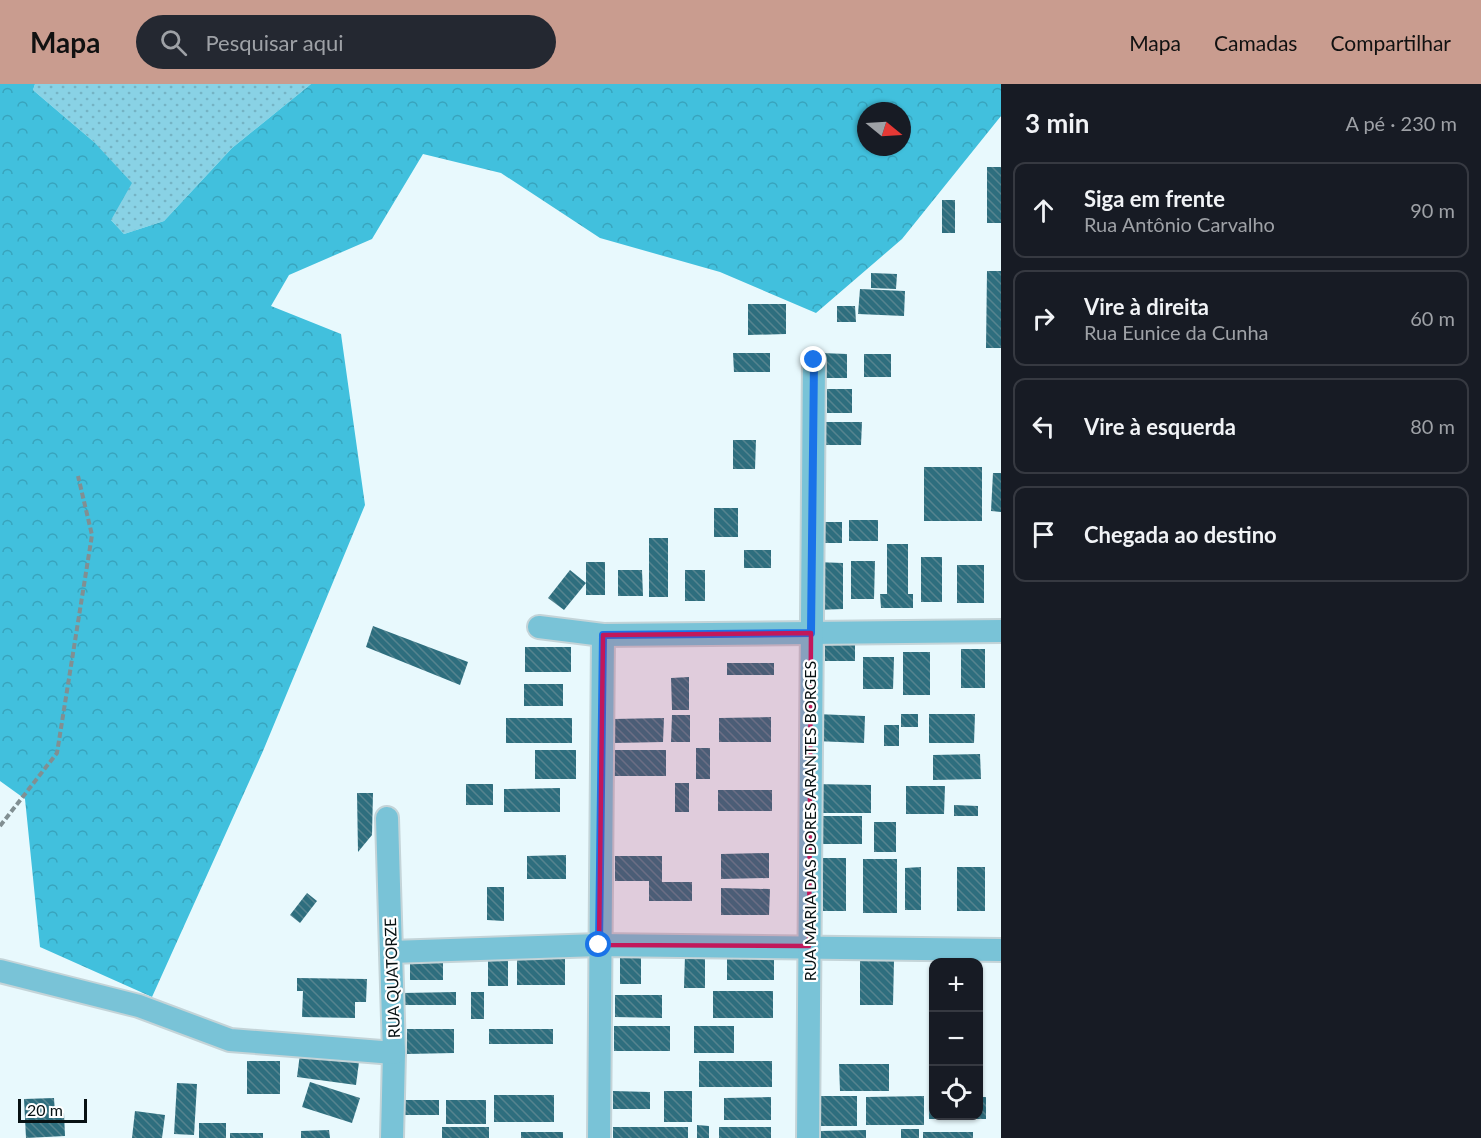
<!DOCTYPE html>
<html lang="pt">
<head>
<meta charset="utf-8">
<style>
	:root { --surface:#171b24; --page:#242831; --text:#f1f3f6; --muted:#9ea1a6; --line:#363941; --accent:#c99c8f }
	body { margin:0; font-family:Lato,sans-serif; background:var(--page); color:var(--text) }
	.controls { position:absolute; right:18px; bottom:18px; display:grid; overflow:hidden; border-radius:12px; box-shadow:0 2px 4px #0004 }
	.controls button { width:54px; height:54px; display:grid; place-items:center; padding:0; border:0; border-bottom:2px solid var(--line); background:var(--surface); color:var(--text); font:30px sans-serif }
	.compass { position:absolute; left:857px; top:18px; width:54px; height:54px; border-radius:50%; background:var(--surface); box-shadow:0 2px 4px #0004; rotate:108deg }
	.scale { position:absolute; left:18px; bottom:15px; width:69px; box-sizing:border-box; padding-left:6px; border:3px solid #071113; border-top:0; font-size:16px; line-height:21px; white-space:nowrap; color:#071113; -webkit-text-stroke:4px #fff; paint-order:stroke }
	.stop { position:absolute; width:18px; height:18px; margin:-14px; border:4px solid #1a73e8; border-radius:50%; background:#fff }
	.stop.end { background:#1a73e8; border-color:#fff; box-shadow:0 2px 6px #0008 }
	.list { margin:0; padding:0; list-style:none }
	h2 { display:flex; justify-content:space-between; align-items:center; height:78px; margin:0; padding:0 24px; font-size:26px }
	h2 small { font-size:20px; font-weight:400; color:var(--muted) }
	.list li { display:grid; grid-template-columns:39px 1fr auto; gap:18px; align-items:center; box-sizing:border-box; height:96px; margin:0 12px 12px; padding:0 12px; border:2px solid var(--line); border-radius:12px }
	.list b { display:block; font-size:22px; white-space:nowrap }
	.list p { margin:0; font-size:20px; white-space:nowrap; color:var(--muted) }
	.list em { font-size:20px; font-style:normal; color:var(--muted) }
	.icon { flex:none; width:33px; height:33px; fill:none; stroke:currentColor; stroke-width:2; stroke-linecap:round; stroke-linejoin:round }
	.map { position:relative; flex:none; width:1001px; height:1054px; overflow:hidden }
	header { display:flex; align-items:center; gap:36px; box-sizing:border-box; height:84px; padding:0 30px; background:var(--accent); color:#111 }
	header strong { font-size:28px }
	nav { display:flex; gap:33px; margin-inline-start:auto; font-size:21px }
	.search { width:420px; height:54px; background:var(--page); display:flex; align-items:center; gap:15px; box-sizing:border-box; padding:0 21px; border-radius:33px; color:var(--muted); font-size:22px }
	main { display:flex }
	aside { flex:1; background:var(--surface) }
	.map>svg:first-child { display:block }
	.grass { fill:url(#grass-dots) }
	.forest { fill:url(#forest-crowns); fill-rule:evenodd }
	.building { fill:url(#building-back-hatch) }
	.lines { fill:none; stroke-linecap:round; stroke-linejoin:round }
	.minor-casing { stroke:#c4d4d8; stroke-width:26 }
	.path { stroke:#818f92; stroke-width:4; stroke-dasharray:6 3; stroke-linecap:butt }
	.minor { stroke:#79c3d7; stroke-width:22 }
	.route { stroke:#1a73e8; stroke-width:8 }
	.marked { fill:#c2185b; fill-opacity:0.2; stroke:#c2185b; stroke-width:4.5; stroke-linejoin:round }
	.labels { text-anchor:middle; stroke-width:4.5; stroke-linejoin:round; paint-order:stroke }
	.street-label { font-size:16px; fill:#071113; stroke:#fff }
</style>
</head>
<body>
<header>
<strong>Mapa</strong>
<div class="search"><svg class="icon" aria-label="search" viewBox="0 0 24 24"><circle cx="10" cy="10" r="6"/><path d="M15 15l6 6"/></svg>Pesquisar aqui</div>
<nav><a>Mapa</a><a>Camadas</a><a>Compartilhar</a></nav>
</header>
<main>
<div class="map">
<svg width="1001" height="1054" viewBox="0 0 1001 1054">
	<defs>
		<pattern id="grass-dots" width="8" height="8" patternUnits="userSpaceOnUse" patternTransform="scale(1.5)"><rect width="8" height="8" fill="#89d2e5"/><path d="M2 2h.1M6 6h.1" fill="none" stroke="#75b3c4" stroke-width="1.8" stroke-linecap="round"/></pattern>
		<pattern id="forest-crowns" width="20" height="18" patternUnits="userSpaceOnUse" patternTransform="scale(1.5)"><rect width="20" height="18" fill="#41c0dd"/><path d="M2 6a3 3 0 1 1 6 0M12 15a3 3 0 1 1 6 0" fill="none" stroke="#38a4bd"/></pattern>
		<pattern id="building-back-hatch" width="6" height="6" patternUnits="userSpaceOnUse" patternTransform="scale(1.5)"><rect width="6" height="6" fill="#2e6e7e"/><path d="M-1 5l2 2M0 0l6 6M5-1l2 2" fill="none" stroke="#56848f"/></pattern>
	</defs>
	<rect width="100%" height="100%" fill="#e8f9fd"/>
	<path class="grass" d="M35 0H311L232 64 164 137 124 150 111 136 94 58 33 6Z"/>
	<path class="forest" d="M0 0H35L33 6 94 58 132 99 111 136 124 150 164 137 232 64 311 0H1001V32L902 155 816 229 720 188 600 154 501 89 423 70 372 155 289 191 271 222 341 250 365 421 263 667 152 913 40 863 25 715 0 697ZM866 27H902V63H866Z"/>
	<g class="building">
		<rect x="987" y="83" width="14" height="56"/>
		<rect x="942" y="116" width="13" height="33"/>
		<path d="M987 187H1001V264H986Z"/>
		<path d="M871 189 897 190 896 205 871 204Z"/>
		<path d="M860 205 905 207 904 232 858 230Z"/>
		<path d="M748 220H786V250L748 251Z"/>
		<path d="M837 222H855L856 238H837Z"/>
		<path d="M733 269H770V288H734Z"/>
		<path d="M821 269 847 270V294H821Z"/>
		<rect x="864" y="270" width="27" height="23"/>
		<rect x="827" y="305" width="25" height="24"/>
		<path d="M820 338H862L861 361H820Z"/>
		<path d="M733 356H756L755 385H733Z"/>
		<rect x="924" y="383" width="58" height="54"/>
		<path d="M993 389H1001V428L991 427Z"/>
		<rect x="714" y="424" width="24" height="29"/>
		<rect x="849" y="436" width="29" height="21"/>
		<rect x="820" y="438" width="22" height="21"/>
		<rect x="649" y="454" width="19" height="59"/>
		<path d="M887 460H908V510H913V524H881L880 510H887Z"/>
		<rect x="744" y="466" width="27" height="18"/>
		<rect x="921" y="473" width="21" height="45"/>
		<path d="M851 477H875L874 515H851Z"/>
		<rect x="586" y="478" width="19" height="33"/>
		<path d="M815 478 843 479V525L815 526Z"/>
		<rect x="957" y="481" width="27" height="38"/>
		<path d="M570 486 586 499 564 526 548 514Z"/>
		<path d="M618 486H642L643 512H618Z"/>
		<rect x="685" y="486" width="20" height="31"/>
		<path d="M373 542 468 578 460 601 366 563Z"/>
		<rect x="825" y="559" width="30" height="18"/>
		<rect x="525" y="563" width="46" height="25"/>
		<rect x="961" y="565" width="24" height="39"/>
		<rect x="903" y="568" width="27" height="43"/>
		<path d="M863 573H894L893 605H863Z"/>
		<rect x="727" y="579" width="47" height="12"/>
		<path d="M689 593V626H672L671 594Z"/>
		<rect x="524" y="600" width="39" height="22"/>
		<path d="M816 630 865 632 864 659 815 657Z"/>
		<rect x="901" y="630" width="17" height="13"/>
		<path d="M929 630H975L974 659H929Z"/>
		<path d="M672 631H690V658H671Z"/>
		<path d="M771 633V658H719V634Z"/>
		<rect x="506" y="634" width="66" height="25"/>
		<path d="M664 634 663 658 613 659V635Z"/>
		<rect x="884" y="641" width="15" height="21"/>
		<rect x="696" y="664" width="14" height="31"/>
		<rect x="535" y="666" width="41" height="29"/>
		<rect x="611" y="666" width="55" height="26"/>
		<path d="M980 670 981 695 933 696V671Z"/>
		<rect x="675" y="699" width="14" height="29"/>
		<rect x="466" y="700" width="27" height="21"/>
		<path d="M813 700 871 701V729H813Z"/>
		<path d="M906 702H945L944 730H906Z"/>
		<path d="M560 704V728H504V705Z"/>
		<rect x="718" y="706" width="54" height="21"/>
		<path d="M357 709H373L372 751 358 768Z"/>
		<path d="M954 721 978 722V732H954Z"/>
		<rect x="814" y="732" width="48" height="28"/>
		<rect x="874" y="738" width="22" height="30"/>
		<path d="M769 769V794L721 795V770Z"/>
		<path d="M566 771V795H527V772Z"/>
		<path d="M615 772H662V798H692V817H649V797H615Z"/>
		<rect x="823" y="774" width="23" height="53"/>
		<rect x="863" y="775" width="34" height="54"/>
		<path d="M921 783V826H905V784Z"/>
		<rect x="957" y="783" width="28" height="44"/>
		<path d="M487 803H504V837L487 836Z"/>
		<path d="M721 804 770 805 769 831H721Z"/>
		<path d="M307 809 317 817 300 839 290 831Z"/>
		<rect x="620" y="871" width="21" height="29"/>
		<path d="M685 871H705V904H684Z"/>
		<rect x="488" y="873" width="20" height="29"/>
		<rect x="517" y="875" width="48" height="26"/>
		<rect x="727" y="875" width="47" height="21"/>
		<path d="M443 876V896H410V877Z"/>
		<path d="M860 876H894L893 921H860Z"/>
		<path d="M297 894 367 895 366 918H355V934L302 933 303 907H297Z"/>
		<rect x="713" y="907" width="60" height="27"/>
		<path d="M456 908V921H403V909Z"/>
		<rect x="471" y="908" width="13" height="27"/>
		<path d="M615 911H662V934L615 933Z"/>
		<rect x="614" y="942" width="56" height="25"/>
		<rect x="694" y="942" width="40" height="27"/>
		<path d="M407 945H454V969L407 970Z"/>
		<rect x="489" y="945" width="64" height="15"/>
		<path d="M300 970 359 978 356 1001 297 993Z"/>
		<rect x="247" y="977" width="33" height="33"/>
		<rect x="699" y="977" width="73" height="26"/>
		<path d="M839 980H889V1007H840Z"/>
		<path d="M310 998 360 1014 352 1039 302 1023Z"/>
		<path d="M177 999 197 1000 194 1051 174 1050Z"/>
		<path d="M613 1007 650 1008V1025H613Z"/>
		<rect x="664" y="1007" width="28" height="31"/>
		<rect x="494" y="1011" width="60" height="27"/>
		<rect x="820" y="1012" width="37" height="30"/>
		<path d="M924 1012V1041H866V1013Z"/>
		<path d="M929 1012H934V1032H978V1013H986V1035H929Z"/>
		<path d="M771 1013V1036H724V1014Z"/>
		<path d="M54 1014 55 1029H64L65 1052 26 1054 24 1015Z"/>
		<rect x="403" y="1016" width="36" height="15"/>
		<rect x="446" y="1016" width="40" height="24"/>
		<path d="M135 1027 165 1031 162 1054H132Z"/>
		<rect x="199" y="1039" width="27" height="15"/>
		<path d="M697 1041 709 1042V1054H697Z"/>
		<rect x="442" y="1043" width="47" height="11"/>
		<rect x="613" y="1043" width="75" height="11"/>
		<rect x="719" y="1043" width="52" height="11"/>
		<rect x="901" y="1045" width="18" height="9"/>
		<path d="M329 1046 330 1054H301V1047Z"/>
		<path d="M866 1046V1054H821V1047Z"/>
		<rect x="521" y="1048" width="42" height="6"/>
		<rect x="923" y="1048" width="50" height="6"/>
		<rect x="230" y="1049" width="33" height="5"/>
	</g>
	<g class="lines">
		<g class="minor-casing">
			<g id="minor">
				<path d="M539 543 603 551 1001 547"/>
				<path d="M387 734 394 969 392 1054"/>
				<path d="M391 868 599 861 1001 866"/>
				<path d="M0 887 139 922 230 956 394 969"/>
				<path d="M599 1054 603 551"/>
				<path d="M808 1054 814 276"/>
			</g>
		</g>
		<path class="path" d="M0 742 57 669 92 451 78 392"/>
		<use href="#minor" class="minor"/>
	</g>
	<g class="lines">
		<path class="route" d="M599 861 603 551 811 549 814 276"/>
	</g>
	<path class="marked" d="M811 549 809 862 599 861 603 551Z"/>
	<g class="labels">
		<g class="street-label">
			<text transform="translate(810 737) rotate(-90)" y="6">RUA MARIA DAS DORES ARANTES BORGES</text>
			<text transform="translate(392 894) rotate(-92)" y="6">RUA QUATORZE</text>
		</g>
	</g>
</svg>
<div class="controls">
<button>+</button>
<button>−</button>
<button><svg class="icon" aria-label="locate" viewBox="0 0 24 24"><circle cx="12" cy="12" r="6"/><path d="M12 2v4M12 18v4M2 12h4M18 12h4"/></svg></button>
</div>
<svg class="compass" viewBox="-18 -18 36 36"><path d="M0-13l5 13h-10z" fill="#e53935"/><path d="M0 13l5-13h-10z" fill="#9ea1a6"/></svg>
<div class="scale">20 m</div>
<div class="stop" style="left:599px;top:861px"></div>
<div class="stop end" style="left:814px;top:276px"></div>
</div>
<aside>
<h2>3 min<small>A pé · 230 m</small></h2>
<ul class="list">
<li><svg class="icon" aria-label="ahead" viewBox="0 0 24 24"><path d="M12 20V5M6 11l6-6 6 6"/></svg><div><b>Siga em frente</b><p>Rua Antônio Carvalho</p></div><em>90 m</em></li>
<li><svg class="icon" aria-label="right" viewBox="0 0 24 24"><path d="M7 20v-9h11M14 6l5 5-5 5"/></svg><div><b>Vire à direita</b><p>Rua Eunice da Cunha</p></div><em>60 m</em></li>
<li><svg class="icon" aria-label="left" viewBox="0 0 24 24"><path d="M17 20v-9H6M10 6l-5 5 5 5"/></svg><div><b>Vire à esquerda</b></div><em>80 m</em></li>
<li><svg class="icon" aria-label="arrive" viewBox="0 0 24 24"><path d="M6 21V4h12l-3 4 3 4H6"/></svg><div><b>Chegada ao destino</b></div></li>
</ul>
</aside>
</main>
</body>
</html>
